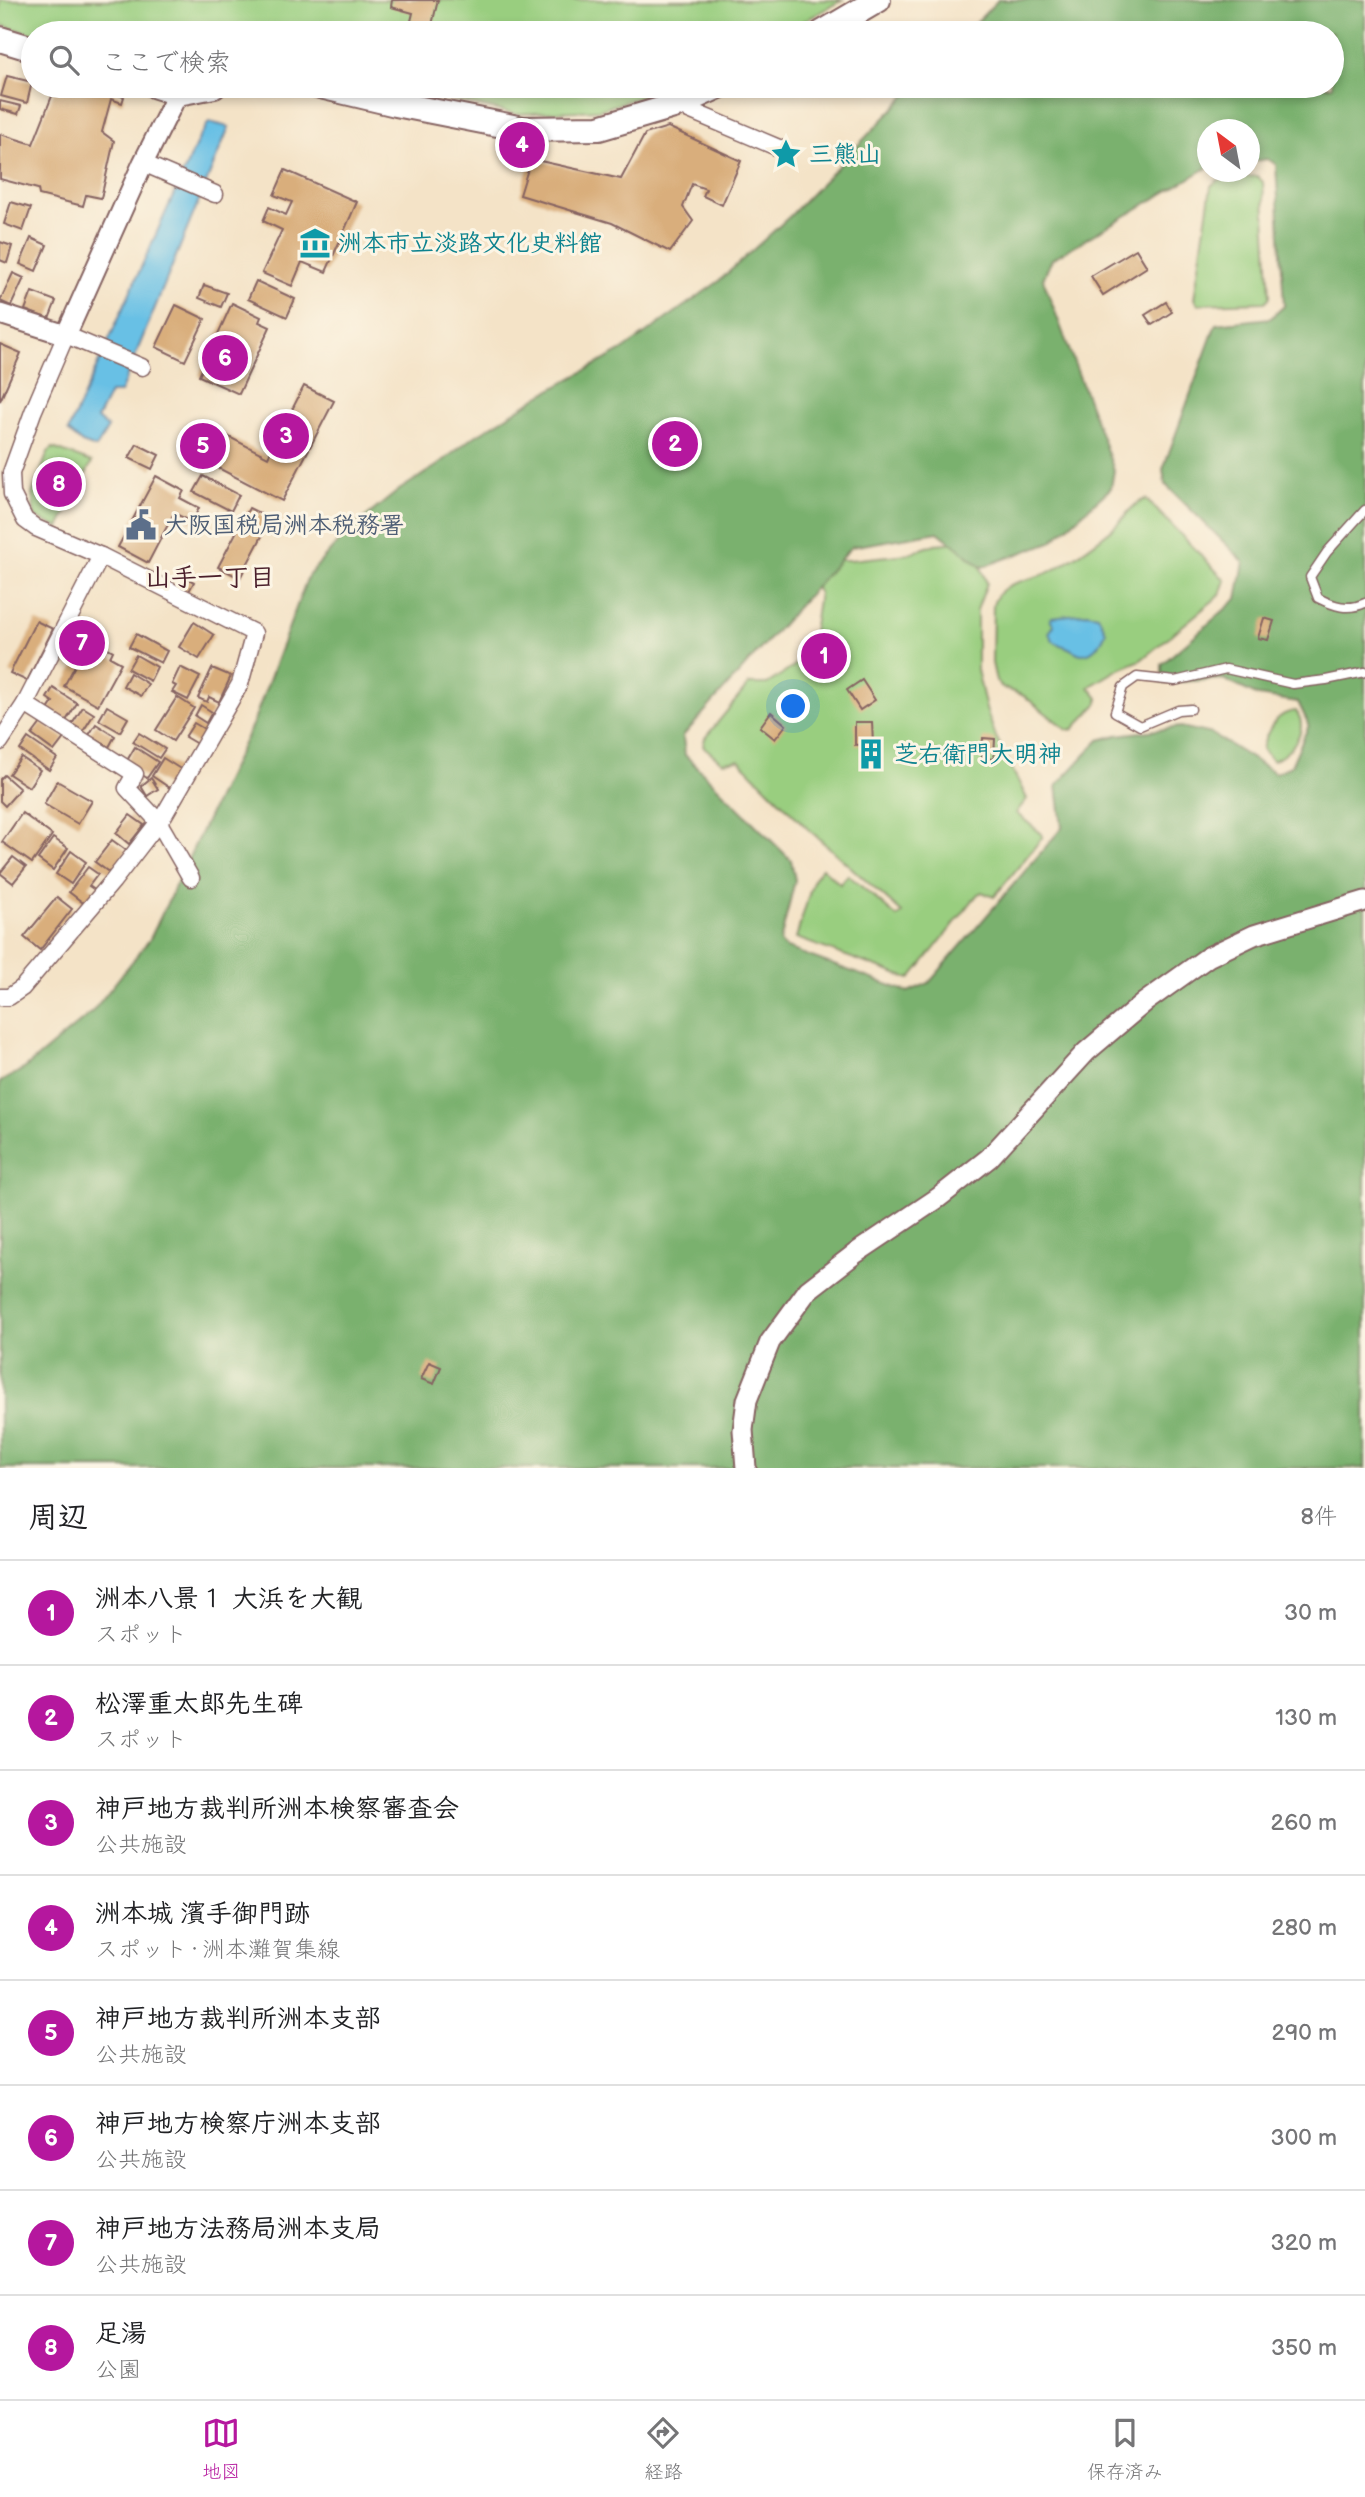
<!DOCTYPE html>
<html lang="ja">
<head>
<meta charset="utf-8">
<style>
	:root { --surface:#fff; --page:#f2f2f2; --text:#202124; --muted:#757577; --line:#e0e0e0; --accent:#b5179e }
	body { margin:0; font-family:"Balsamiq Sans","Klee One",sans-serif; background:var(--page); color:var(--text) }
	.compass { position:absolute; left:1197px; top:119px; width:63px; height:63px; border-radius:50%; background:var(--surface); box-shadow:0 4px 10px #0003; rotate:328deg }
	.you { position:absolute; left:794px; top:707px; width:24px; height:24px; margin:-18px; border:5px solid #fff; border-radius:50%; background:#1a73e8; box-shadow:0 0 0 10px #1a73e833 }
	.badge { display:grid; place-items:center; width:46px; height:46px; border-radius:50%; background:var(--accent); color:#fff; font-size:23px; font-weight:700 }
	.pin { position:absolute; translate:-50% -50%; border:4px solid #fff; box-shadow:0 2px 7px #0006 }
	.list { margin:0; padding:0; list-style:none }
	h2 { display:flex; justify-content:space-between; align-items:center; height:91px; margin:0; padding:0 28px; font-size:30px }
	h2 small { font-size:23px; font-weight:400; color:var(--muted) }
	.list li { display:grid; grid-template-columns:46px 1fr auto; gap:21px; align-items:center; box-sizing:border-box; height:105px; padding:0 28px; border-top:2px solid var(--line) }
	.list b { display:block; font-size:26px; white-space:nowrap }
	.list p { margin:0; font-size:23px; white-space:nowrap; color:var(--muted) }
	.list em { font-size:23px; font-style:normal; color:var(--muted) }
	.icon { flex:none; width:38px; height:38px; fill:none; stroke:currentColor; stroke-width:2; stroke-linecap:round; stroke-linejoin:round }
	.map { position:relative; flex:none; width:1365px; height:1468px; overflow:hidden }
	.search { position:absolute; background:var(--surface); box-shadow:0 4px 10px #0003; left:21px; right:21px; top:21px; height:77px; display:flex; align-items:center; gap:18px; box-sizing:border-box; padding:0 24px; border-radius:38px; color:var(--muted); font-size:26px }
	.sheet { height:931px; background:var(--surface) }
	nav { display:flex; justify-content:space-around; align-items:center; box-sizing:border-box; height:98px; border-top:2px solid var(--line); background:var(--surface); font-size:19px; color:var(--muted) }
	nav a { display:grid; justify-items:center; gap:4px }
	nav .on { color:var(--accent) }
	.map>svg:first-child { display:block }
	.green { fill:#99ce7f; stroke:#727655; stroke-width:2 }
	.forest { fill:#7ab16e; stroke:#62684c; stroke-width:2; fill-rule:evenodd }
	.water { fill:#68c0e5; stroke:#597088; stroke-width:2 }
	.building { fill:#d9ae7b }
	.lines { fill:none; stroke-linecap:round; stroke-linejoin:round }
	.service-casing { stroke:#866462; stroke-width:11 }
	.minor-casing { stroke:#866462; stroke-width:19 }
	.tertiary-casing { stroke:#866462; stroke-width:23 }
	.primary-casing { stroke:#866462; stroke-width:28 }
	.service { stroke:#fff; stroke-width:8 }
	.minor { stroke:#fff; stroke-width:16 }
	.tertiary { stroke:#fff; stroke-width:19 }
	.primary { stroke:#fff; stroke-width:24 }
	.labels { text-anchor:middle; stroke-width:6; stroke-linejoin:round; paint-order:stroke }
	.culture-label { font-size:24px; font-weight:bold; fill:#0d838f; stroke:#fcf5e5; text-anchor:start }
	.service-label { font-size:24px; font-weight:bold; fill:#4e5e75; stroke:#fcf5e5; text-anchor:start }
	.neighbourhood-label { font-size:26px; font-weight:bold; fill:#4a1f2b; stroke:#fcf5e5 }
</style>
</head>
<body>
<div class="map">
<svg width="1365" height="1468" viewBox="0 0 1365 1468">
	<rect width="100%" height="100%" fill="#fcf5e5"/>
	<filter id="ink" filterUnits="userSpaceOnUse"><feTurbulence type="fractalNoise" baseFrequency=".0143" numOctaves="2"/><feDisplacementMap in="SourceGraphic" scale="14" xChannelSelector="R" yChannelSelector="G"/><feConvolveMatrix kernelMatrix="1 2 1 2 8 2 1 2 1" color-interpolation-filters="sRGB"/></filter>
	<filter id="wash" filterUnits="userSpaceOnUse"><feTurbulence type="fractalNoise" baseFrequency=".00686" numOctaves="4" result="noise"/><feDisplacementMap in="SourceGraphic" scale="28" xChannelSelector="R" yChannelSelector="G"/><feGaussianBlur stdDeviation="1.57" result="paint"/><feColorMatrix in="noise" values="0 0 0 0 0 0 0 0 0 0 0 0 0 0 0 0 0 1.4 0 .05"/><feComposite in="paint" operator="in"/></filter>
	<g filter="url(#wash)">
		<rect width="100%" height="100%" fill="#f4e3c7"/>
		<g class="green">
			<path d="M0 0H842L783 33 33 34 0 25Z"/>
			<path d="M391 86H674L599 110 515 114Z"/>
			<path d="M1257 176 1263 182 1270 297 1265 302 1198 304 1194 299 1211 186 1218 180Z"/>
			<path d="M53 448 92 462 59 528 35 517 32 494 48 452Z"/>
			<path d="M1146 499 1225 580 1220 595 1141 660 1119 669 1089 687 1098 698V703L1072 730H1067L1024 696 1003 688 996 681 992 663 993 605C1000 579 1032 582 1051 571 1066 564 1107 535 1118 523 1129 513 1132 504 1146 499Z"/>
			<path d="M957 542 980 566 987 583 977 610V670L986 709 996 737 1027 799 1016 813 1042 834V838L994 897 982 892 978 894 910 979 796 938 814 878 822 868 840 884 848 875 897 917 902 913 806 827 739 760 722 762 703 746 705 738 749 684H767L792 668 811 646 819 593 795 560H850L908 554 935 544Z"/>
			<path d="M1296 711C1310 730 1291 753 1273 761L1262 749C1267 730 1276 712 1296 711Z"/>
		</g>
		<path class="forest" d="M998 0H1365V1468H0V1082L24 1069 92 1012 150 939 253 723 308 576 346 533 399 490 438 465 469 440 541 395 621 351 718 282 790 216 915 86H1332V33H966ZM1208 130H1250V162L1267 159 1276 164 1284 306 1271 318 1216 324 1163 469 1165 484 1244 562 1237 599 1162 664V683L1223 679 1258 696 1298 702 1309 725 1291 766 1275 773 1212 734 1181 727 1117 735 1099 740 1057 785 1062 828 929 983 908 992 784 947 780 942 795 880 791 860 685 755 683 736 851 547 938 532 982 567 1051 542 1111 488 1114 470 1043 279 1052 259 1207 168Z"/>
		<g class="water">
			<path d="M209 122 229 127 120 393H110L97 419 108 428 96 448 82 443 68 431 199 138Z"/>
			<path d="M1087 613 1098 615 1106 631C1103 641 1093 655 1082 654 1076 654 1071 648 1066 647 1057 644 1052 642 1049 633L1054 625 1050 619 1052 617Z"/>
		</g>
		<g id="blocks">
			<g class="building">
				<path d="M392 0H438L430 33H408L413 13 391 7Z"/>
				<path d="M7 76 32 82 27 103 1 96Z"/>
				<path d="M56 86H90L124 97 122 103 111 99 102 132 114 141 101 198 86 195 83 206 39 195 38 189 0 179V134L33 144Z"/>
				<path d="M0 101 21 106 18 114 0 109Z"/>
				<path d="M668 127 741 161 722 205 703 196 706 189 692 184 683 207 693 221 670 252 612 223 520 195 531 159 621 179 645 134Z"/>
				<path d="M285 170 357 202 326 272 302 262 292 286 262 273 282 230 263 221 269 207 286 215 292 202 274 195Z"/>
				<path d="M11 202 31 208 23 231 4 224Z"/>
				<path d="M31 238 47 245 36 271 20 264Z"/>
				<path d="M0 242 12 246 7 263 0 260Z"/>
				<path d="M1136 249 1147 267 1103 295 1091 276Z"/>
				<path d="M13 273 24 278 11 306 0 301Z"/>
				<path d="M256 281 295 299 287 317 248 299Z"/>
				<path d="M204 285 227 293 221 307 199 298Z"/>
				<path d="M32 292 56 301 49 319 25 310Z"/>
				<path d="M1166 302 1172 312 1152 325 1145 315Z"/>
				<path d="M232 303 261 317 259 322 270 327 239 394 199 376Z"/>
				<path d="M176 305 205 319 185 361 156 347Z"/>
				<path d="M0 344 21 353 0 401Z"/>
				<path d="M304 386 334 401 282 501 191 454 206 425 268 457Z"/>
				<path d="M137 444 159 455 152 469 129 458Z"/>
				<path d="M156 476 184 491 180 498 199 508 192 522 174 513 148 563 118 547Z"/>
				<path d="M203 476 239 495 231 511 194 492Z"/>
				<path d="M249 508 271 519 240 578 218 567Z"/>
				<path d="M183 576 194 582 188 593 177 588Z"/>
				<path d="M1264 618 1274 621 1268 640 1258 638Z"/>
				<path d="M36 621 53 629 27 681 10 673Z"/>
				<path d="M194 622 214 635 199 659 179 647Z"/>
				<path d="M136 634 167 651 161 663 129 647Z"/>
				<path d="M99 643 113 651 110 657 121 663 98 705 64 686 86 645 95 650Z"/>
				<path d="M136 655 157 667 150 681 128 669Z"/>
				<path d="M180 667 200 677 188 700 172 692 176 686 172 684Z"/>
				<path d="M212 668 231 676 219 702 209 697 207 702 198 698Z"/>
				<path d="M130 673 148 684 141 696 123 686Z"/>
				<path d="M862 680 875 700 860 710 847 690Z"/>
				<path d="M53 688 77 703 64 724 46 713 53 702 47 698Z"/>
				<path d="M177 697 194 708 173 741 156 730Z"/>
				<path d="M201 705 212 712 206 723 195 716Z"/>
				<path d="M107 706 128 718 120 732 99 720Z"/>
				<path d="M83 707 94 714 80 736 69 729Z"/>
				<path d="M771 712 786 725 775 739 760 727Z"/>
				<path d="M855 722H872L873 744 855 745Z"/>
				<path d="M41 723 64 738 54 751 32 735Z"/>
				<path d="M194 723 206 730 197 744 185 737Z"/>
				<path d="M96 724 115 736 109 747 89 735Z"/>
				<path d="M139 733 165 749 159 758 133 742Z"/>
				<path d="M28 738 57 758 49 770 20 750Z"/>
				<path d="M983 738 995 739 994 759 982 758Z"/>
				<path d="M135 747 158 762 147 778 125 764Z"/>
				<path d="M21 757 40 770 29 787 9 774Z"/>
				<path d="M163 758 182 770 170 788 152 776Z"/>
				<path d="M4 775 20 789 5 806 0 801V779Z"/>
				<path d="M151 778 158 789 147 796 141 786Z"/>
				<path d="M57 781 92 801 78 824 44 804Z"/>
				<path d="M22 813 52 835 32 863 2 842Z"/>
				<path d="M130 815 144 825 129 844 116 833Z"/>
				<path d="M53 838 68 848 53 870 38 859Z"/>
				<path d="M112 840 127 851 110 873 95 862Z"/>
				<path d="M71 851 86 862 71 884 56 874Z"/>
				<path d="M13 857 26 867 13 883 0 873Z"/>
				<path d="M88 867 98 874 89 886 96 891 86 905 69 892Z"/>
				<path d="M57 897 72 909 40 950 24 937Z"/>
				<path d="M429 1362 441 1367 434 1384 421 1379Z"/>
			</g>
		</g>
	</g>
	<g filter="url(#ink)">
		<use href="#blocks" fill-opacity="0" stroke="#866462" stroke-width="2"/>
		<g class="lines">
			<g class="service-casing">
				<g id="service">
					<path d="M1365 510 1327 552 1310 577 1318 598C1334 606 1348 611 1365 603"/>
					<path d="M1191 709 1178 710 1140 726 1115 712 1123 687 1137 677 1175 681 1226 669 1293 684 1326 680 1365 672"/>
				</g>
			</g>
			<g class="minor-casing">
				<g id="minor">
					<path d="M677 105 779 148"/>
					<path d="M143 163 215 194"/>
					<path d="M25 704 135 774 127 788 158 821 191 878"/>
					<path d="M0 742 25 704 101 556"/>
					<path d="M0 997H9L22 988 113 881 164 815 240 684 254 633 101 556 36 528 25 520 12 494 11 473 33 412 66 335 142 367"/>
				</g>
			</g>
			<g class="tertiary-casing">
				<g id="tertiary">
					<path d="M0 314 66 335 143 163 178 93"/>
					<path d="M746 1468 743 1430 747 1400 770 1342 808 1290 856 1253 938 1198 989 1158 1086 1052 1145 1002 1208 957 1254 935 1365 901"/>
				</g>
			</g>
			<g class="primary-casing">
				<g id="primary">
					<path d="M822 33 878 0"/>
					<path d="M0 39 33 49"/>
					<path d="M156 86 178 93 214 86"/>
					<path d="M320 86 396 104 523 129 599 128 677 105 719 86"/>
				</g>
			</g>
			<use href="#service" class="service"/>
			<use href="#minor" class="minor"/>
			<use href="#tertiary" class="tertiary"/>
			<use href="#primary" class="primary"/>
		</g>
	</g>
	<defs>
		<g id="sight-bare" transform="scale(2.415)"><path d="M0-6L1.8-2.2L6-1.7L2.9 1.2L3.7 5.4L0 3.3L-3.7 5.4L-2.9 1.2L-6-1.7L-1.8-2.2Z" fill="#0f9aa8" stroke="#fcf5e5" stroke-width="2.5" paint-order="stroke"/></g>
		<g id="museum-bare" transform="scale(2.415)"><path d="M0-6L6-3V-2H-6V-3ZM-5-1h2V3h-2ZM-1-1h2V3h-2ZM3-1h2V3H3ZM-6 4H6V6H-6Z" fill="#0f9aa8" stroke="#fcf5e5" stroke-width="2.5" paint-order="stroke"/></g>
		<g id="civic-bare" transform="scale(2.415)"><path d="M-.6-6.5H3V-4.5H.6V-3L4-1V1h2V6H-6V1h2V-1L-.6-3ZM-1.2 2.5V6h2.4V2.5Z" fill="#5c6f8a" stroke="#fcf5e5" stroke-width="2.5" paint-order="stroke"/></g>
		<g id="building-bare" transform="scale(2.415)"><path d="M-4-6H4V6H1V3H-1V6H-4ZM-2.5-4.3h1.7v1.8h-1.7ZM.8-4.3h1.7v1.8H.8ZM-2.5-1h1.7V.8h-1.7ZM.8-1h1.7V.8H.8Z" fill="#0f9aa8" stroke="#fcf5e5" stroke-width="2.5" paint-order="stroke"/></g>
	</defs>
	<g fill-rule="evenodd">
		<use href="#sight-bare" x="786" y="154"/>
		<use href="#museum-bare" x="315" y="243"/>
		<use href="#civic-bare" x="141" y="525"/>
		<use href="#building-bare" x="871" y="754"/>
	</g>
	<g class="labels">
		<g class="culture-label">
			<text x="809" y="162">三熊山</text>
			<text x="338" y="251">洲本市立淡路文化史料館</text>
			<text x="894" y="762">芝右衛門大明神</text>
		</g>
		<g class="service-label">
			<text x="164" y="533">大阪国税局洲本税務署</text>
		</g>
		<g class="neighbourhood-label">
			<text x="210" y="586">山手一丁目</text>
		</g>
	</g>
</svg>
<svg class="compass" viewBox="-18 -18 36 36"><path d="M0-13l5 13h-10z" fill="#e53935"/><path d="M0 13l5-13h-10z" fill="#757577"/></svg>
<div class="you"></div>
<div class="pin badge" style="left:824px;top:656px">1</div>
<div class="pin badge" style="left:675px;top:444px">2</div>
<div class="pin badge" style="left:286px;top:436px">3</div>
<div class="pin badge" style="left:522px;top:145px">4</div>
<div class="pin badge" style="left:203px;top:446px">5</div>
<div class="pin badge" style="left:225px;top:358px">6</div>
<div class="pin badge" style="left:82px;top:643px">7</div>
<div class="pin badge" style="left:59px;top:484px">8</div>
<div class="search"><svg class="icon" aria-label="search" viewBox="0 0 24 24"><circle cx="10" cy="10" r="6"/><path d="M15 15l6 6"/></svg>ここで検索</div>
</div>
<section class="sheet">
<h2>周辺<small>8件</small></h2>
<ul class="list">
<li><span class="badge">1</span><div><b>洲本八景１ 大浜を大観</b><p>スポット</p></div><em>30 m</em></li>
<li><span class="badge">2</span><div><b>松澤重太郎先生碑</b><p>スポット</p></div><em>130 m</em></li>
<li><span class="badge">3</span><div><b>神戸地方裁判所洲本検察審査会</b><p>公共施設</p></div><em>260 m</em></li>
<li><span class="badge">4</span><div><b>洲本城 濱手御門跡</b><p>スポット · 洲本灘賀集線</p></div><em>280 m</em></li>
<li><span class="badge">5</span><div><b>神戸地方裁判所洲本支部</b><p>公共施設</p></div><em>290 m</em></li>
<li><span class="badge">6</span><div><b>神戸地方検察庁洲本支部</b><p>公共施設</p></div><em>300 m</em></li>
<li><span class="badge">7</span><div><b>神戸地方法務局洲本支局</b><p>公共施設</p></div><em>320 m</em></li>
<li><span class="badge">8</span><div><b>足湯</b><p>公園</p></div><em>350 m</em></li>
</ul>
</section>
<nav>
<a class="on"><svg class="icon" aria-label="map" viewBox="0 0 24 24"><path d="M3 6l6-2 6 2 6-2v14l-6 2-6-2-6 2zM9 4v14M15 6v14"/></svg>地図</a>
<a><svg class="icon" aria-label="directions" viewBox="0 0 24 24"><path d="M12 3l9 9-9 9-9-9zM9 14v-3h6M13 9l2 2-2 2"/></svg>経路</a>
<a><svg class="icon" aria-label="saved" viewBox="0 0 24 24"><path d="M7 4h10v16l-5-4-5 4z"/></svg>保存済み</a>
</nav>
</body>
</html>
